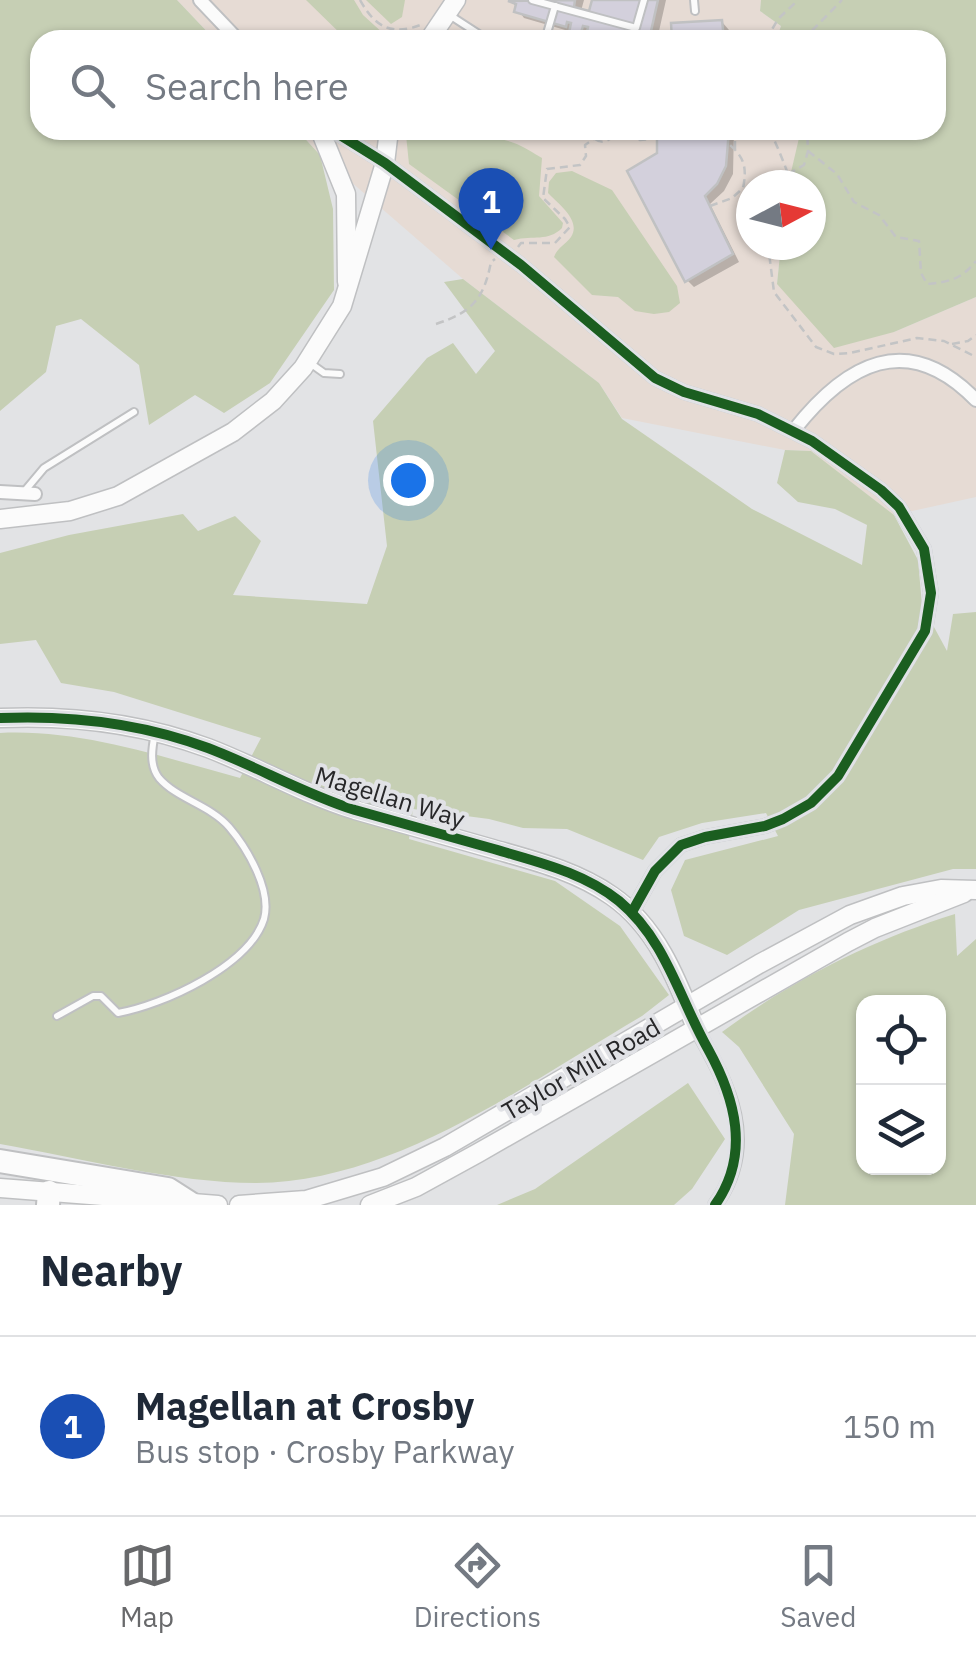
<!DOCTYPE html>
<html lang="en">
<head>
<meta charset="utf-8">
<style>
	:root { --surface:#fff; --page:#f6f6f7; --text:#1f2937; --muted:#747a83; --line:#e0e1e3; --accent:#68696b }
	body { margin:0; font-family:"IBM Plex Sans",sans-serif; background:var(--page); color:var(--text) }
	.controls { position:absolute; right:30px; bottom:30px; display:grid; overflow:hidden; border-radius:20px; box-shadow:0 2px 8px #0004 }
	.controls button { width:90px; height:90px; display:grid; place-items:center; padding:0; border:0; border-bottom:2px solid var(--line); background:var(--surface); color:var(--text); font:50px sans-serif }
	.compass { position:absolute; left:736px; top:170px; width:90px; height:90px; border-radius:50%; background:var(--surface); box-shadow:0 2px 8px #0004; rotate:83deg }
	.you { position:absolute; left:408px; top:480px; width:35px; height:35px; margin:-25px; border:8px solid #fff; border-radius:50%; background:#1a73e8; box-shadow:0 0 0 15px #1a73e833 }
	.badge { display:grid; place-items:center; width:65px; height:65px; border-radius:50%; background:var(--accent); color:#fff; font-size:32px; font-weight:700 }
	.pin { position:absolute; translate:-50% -82px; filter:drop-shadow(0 2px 5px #0008) }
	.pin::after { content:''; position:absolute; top:52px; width:35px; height:30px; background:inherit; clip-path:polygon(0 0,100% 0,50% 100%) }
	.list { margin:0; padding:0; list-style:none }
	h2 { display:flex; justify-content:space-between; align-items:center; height:130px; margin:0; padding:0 40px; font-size:42px }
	h2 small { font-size:32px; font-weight:400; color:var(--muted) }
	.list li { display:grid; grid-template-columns:65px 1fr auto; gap:30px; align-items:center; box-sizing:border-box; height:180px; padding:0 40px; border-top:2px solid var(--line) }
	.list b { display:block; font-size:38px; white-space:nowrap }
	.list p { margin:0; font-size:32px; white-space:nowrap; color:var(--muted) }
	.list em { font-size:32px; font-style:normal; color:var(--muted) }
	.icon { flex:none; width:55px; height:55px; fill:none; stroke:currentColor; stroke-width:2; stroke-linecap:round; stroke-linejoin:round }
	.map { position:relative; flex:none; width:976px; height:1205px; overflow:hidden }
	.search { position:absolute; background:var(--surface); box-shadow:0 2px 8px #0004; left:30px; right:30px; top:30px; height:110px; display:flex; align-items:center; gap:25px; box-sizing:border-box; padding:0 35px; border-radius:30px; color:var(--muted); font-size:38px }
	.sheet { height:310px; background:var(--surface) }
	nav { display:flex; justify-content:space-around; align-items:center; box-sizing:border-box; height:140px; border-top:2px solid var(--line); background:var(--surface); font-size:28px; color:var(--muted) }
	nav a { display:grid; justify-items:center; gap:5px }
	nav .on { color:var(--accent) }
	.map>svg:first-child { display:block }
	.commercial { fill:#e6dbd4 }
	.green { fill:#c6cfb4; fill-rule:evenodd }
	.shadow { fill:#0003 }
	.building { fill:#d3d0dc; stroke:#c0c1c2; stroke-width:2.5 }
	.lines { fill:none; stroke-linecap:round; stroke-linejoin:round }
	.lane-casing { stroke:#bfc0c2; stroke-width:10 }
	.street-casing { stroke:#bfc0c2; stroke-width:16 }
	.secondary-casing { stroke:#bfc0c2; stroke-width:21 }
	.highway-casing { stroke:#bfc0c2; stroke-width:26 }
	.path { stroke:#c3c4c5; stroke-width:2.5; stroke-dasharray:8 5; stroke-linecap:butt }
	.lane { stroke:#fbfbfb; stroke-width:6 }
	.street { stroke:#fbfbfb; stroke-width:12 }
	.secondary { stroke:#fbfbfb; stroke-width:18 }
	.highway { stroke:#fbfbfb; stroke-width:22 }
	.cycleway-casing { stroke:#e1e2e6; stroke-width:16 }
	.cycleway { stroke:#1b5e20; stroke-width:10 }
	.labels { text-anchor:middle; stroke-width:8; stroke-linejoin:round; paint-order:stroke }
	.street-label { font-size:25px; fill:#272729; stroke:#e1e2e6 }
</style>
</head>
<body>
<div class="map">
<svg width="976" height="1205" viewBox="0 0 976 1205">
	<rect width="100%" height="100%" fill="#e2e3e5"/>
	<g class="commercial">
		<path d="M177 0H761L760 11 781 26 776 40H215Z"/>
		<path d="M297 130H791L800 138 788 185H751V245H781L777 284 894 332 976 297V497L894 515 811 451 785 450 622 418 599 383 463 279 320 155Z"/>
	</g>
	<g class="green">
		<path d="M0 0H177L215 40H40V130H297L320 155 333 209 334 290 270 383 224 413 195 395 149 425 139 365 81 319 56 326 46 372 0 411Z"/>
		<path d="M306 0H354L363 15 385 35 386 40H347Z"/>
		<path d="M366 0H405L402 17 391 24Z"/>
		<path d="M761 0H976V297L894 332 834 348 777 284 781 245H811V185H788L799 138 791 130H936V40H776L781 26 760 11Z"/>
		<path d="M409 130C430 130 496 135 514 143 523 146 533 153 542 158L539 196 563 223 562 228C548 242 533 235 514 240L409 164 406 135Z"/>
		<path d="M572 171 612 190 677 286 680 303 669 312 654 314 635 311 618 297 592 295 554 257C558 247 565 245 571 237 582 220 557 203 548 193L549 182 556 173Z"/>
		<path d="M463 279 599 383 622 419 752 509 862 565 867 525 835 509 798 502 777 483 785 450 811 451 894 515 918 560 922 605 947 651 953 614 976 612V869H953L799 910 727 955 684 936 671 890 685 860 778 836 766 813 702 823 659 837 643 860 567 829 523 828 489 819 413 809 409 839 555 881 620 926 669 995 642 1016C526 1084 394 1182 256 1183 175 1183 80 1158 0 1144V733C81 729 162 757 240 778L261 738 114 692 61 683 36 640 0 644V553L69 535 183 514 198 531 235 516 261 541 233 595 367 604 387 546 373 421 427 358 453 343 476 374 495 351 444 282Z"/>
		<path d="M955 914 957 956 976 939V1205H785L794 1134 739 1047 722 1032C792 980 872 940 955 914ZM864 1002H938V1168H864Z"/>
		<path d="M688 1083 725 1139 692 1189 674 1205H497L535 1189Z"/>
	</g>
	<g class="shadow">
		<path d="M511 0H584L581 11 591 14 595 0H666L657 40H603L590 31 587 40 579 39 572 32 524 18Z"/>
		<path d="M722 22 729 30V40H675Z"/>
		<path d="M667 130H734L733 174 724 191 710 204 739 262 694 287 687 280 659 154Z"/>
	</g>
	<g class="building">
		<path d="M575 0 574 7 589 11 592 0H658L649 40H619L587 32 588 27 583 26 580 36 569 33 571 23 567 22 566 27 514 12 516 4 508 1Z"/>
		<path d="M722 20 724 40H672L671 23Z"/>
		<path d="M664 130H729L726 166 717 184 705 196 733 254 685 282 627 171 657 153V139Z"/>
	</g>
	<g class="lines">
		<g class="lane-casing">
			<g id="lane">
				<path d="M532 0 636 28 644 0"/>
				<path d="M694 0 695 11"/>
				<path d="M451 16 488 40"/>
				<path d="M545 40 555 6"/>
				<path d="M310 363 324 373 340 374"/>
				<path d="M23 493 44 468 134 412"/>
				<path d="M57 1016 93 996H101L118 1013C163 1005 249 966 264 919 272 890 247 848 229 827 210 805 177 799 159 778 149 765 152 748 155 733"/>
			</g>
		</g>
		<g class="street-casing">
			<g id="street">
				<path d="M200 0 238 40"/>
				<path d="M332 130 385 163 521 265 655 378 684 392 758 414 812 441 881 490 899 507 924 549 931 593 925 631 838 776 811 803 783 819 765 826 705 837 681 845 655 871 632 912"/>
				<path d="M794 430C846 364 907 329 976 400"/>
				<path d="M0 492 35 494"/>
				<path d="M696 1028C729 1086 759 1143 715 1205"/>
			</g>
		</g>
		<g class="secondary-casing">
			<g id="secondary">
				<path d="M429 40 456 0"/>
				<path d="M320 130 346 194 347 282"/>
				<path d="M0 519 70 511 118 496 233 432 273 401 303 368 342 306 385 163 389 130"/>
				<path d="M0 718C71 715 141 723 208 748 258 767 303 794 355 810 401 823 447 836 493 849 535 861 576 871 612 896 657 927 677 980 696 1028"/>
				<path d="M0 1188 218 1205"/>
				<path d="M239 1205 306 1200 383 1177 445 1147 759 964 850 915 903 896 941 889 976 890"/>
				<path d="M370 1205 416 1187 478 1153 848 942 875 928 964 893"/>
			</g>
		</g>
		<g class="highway-casing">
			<g id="highway">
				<path d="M0 1161 168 1189 193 1205"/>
				<path d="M48 1205 49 1192"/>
			</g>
		</g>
		<g class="path">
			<path d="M360 0C376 29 393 36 423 24"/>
			<path d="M574 34 576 40"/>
			<path d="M766 40 778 19 798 0"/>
			<path d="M803 40 842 0"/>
			<path d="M586 130C603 150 606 141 622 130"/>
			<path d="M629 130 640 140 650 139 655 130"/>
			<path d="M769 130C773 135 786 168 788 174L780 183 770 185"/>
			<path d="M735 149V141L743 130"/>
			<path d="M808 151 837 174 854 202 879 215 896 237 919 241 921 273 927 284C949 282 962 279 976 261"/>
			<path d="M788 174 804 165 808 151 807 130"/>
			<path d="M710 206 732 198 743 188C747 169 745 158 730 145"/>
			<path d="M751 211V225"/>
			<path d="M763 245 769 253 774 292 816 347 834 354 850 353 917 338 944 341 976 357"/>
			<path d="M518 247 521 243H555L570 227 565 219 543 198 547 169 580 165 586 156 585 145 594 139"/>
			<path d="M436 324C473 312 484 298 491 262L495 259"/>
			<path d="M952 344 968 341 976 335"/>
		</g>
		<use href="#lane" class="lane"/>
		<use href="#street" class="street"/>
		<use href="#secondary" class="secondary"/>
		<use href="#highway" class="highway"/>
		<g class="cycleway-casing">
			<g id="cycleway">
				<path d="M332 130 385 163 521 265 655 378 684 392 758 414 812 441 881 490 899 507 924 549 931 593 925 631 838 776 811 803 783 819 765 826 705 837 681 845 655 871 632 912"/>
				<path d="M0 718C71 715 141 723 208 748 258 767 304 794 355 810 401 823 447 836 494 849 537 862 583 872 619 901 666 940 679 998 708 1049 735 1098 751 1154 715 1205"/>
			</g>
		</g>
		<use href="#cycleway" class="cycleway"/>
	</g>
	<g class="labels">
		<g class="street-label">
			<text transform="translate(390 797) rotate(17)" y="9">Magellan Way</text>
			<text transform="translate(581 1069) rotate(-30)" y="9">Taylor Mill Road</text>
		</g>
	</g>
</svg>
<div class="controls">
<button><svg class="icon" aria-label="locate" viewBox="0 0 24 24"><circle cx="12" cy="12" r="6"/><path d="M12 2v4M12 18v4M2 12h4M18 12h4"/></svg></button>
<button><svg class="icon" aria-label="layers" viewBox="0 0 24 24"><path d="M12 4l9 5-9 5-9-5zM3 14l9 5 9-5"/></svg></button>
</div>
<svg class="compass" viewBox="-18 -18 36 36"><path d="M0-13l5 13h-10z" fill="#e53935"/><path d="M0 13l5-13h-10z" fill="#747a83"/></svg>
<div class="you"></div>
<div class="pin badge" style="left:491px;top:250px;background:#1a4fb4">1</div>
<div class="search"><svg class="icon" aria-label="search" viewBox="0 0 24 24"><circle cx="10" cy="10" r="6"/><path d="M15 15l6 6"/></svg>Search here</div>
</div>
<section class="sheet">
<h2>Nearby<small></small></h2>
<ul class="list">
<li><span class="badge" style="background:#1a4fb4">1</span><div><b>Magellan at Crosby</b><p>Bus stop · Crosby Parkway</p></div><em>150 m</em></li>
</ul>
</section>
<nav>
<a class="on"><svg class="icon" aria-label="map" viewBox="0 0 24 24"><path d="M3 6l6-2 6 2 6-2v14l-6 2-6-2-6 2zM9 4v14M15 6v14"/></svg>Map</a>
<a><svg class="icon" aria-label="directions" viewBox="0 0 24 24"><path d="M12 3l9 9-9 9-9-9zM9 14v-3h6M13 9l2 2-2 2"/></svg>Directions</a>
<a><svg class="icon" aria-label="saved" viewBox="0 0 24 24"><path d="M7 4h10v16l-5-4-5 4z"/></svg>Saved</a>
</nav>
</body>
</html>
